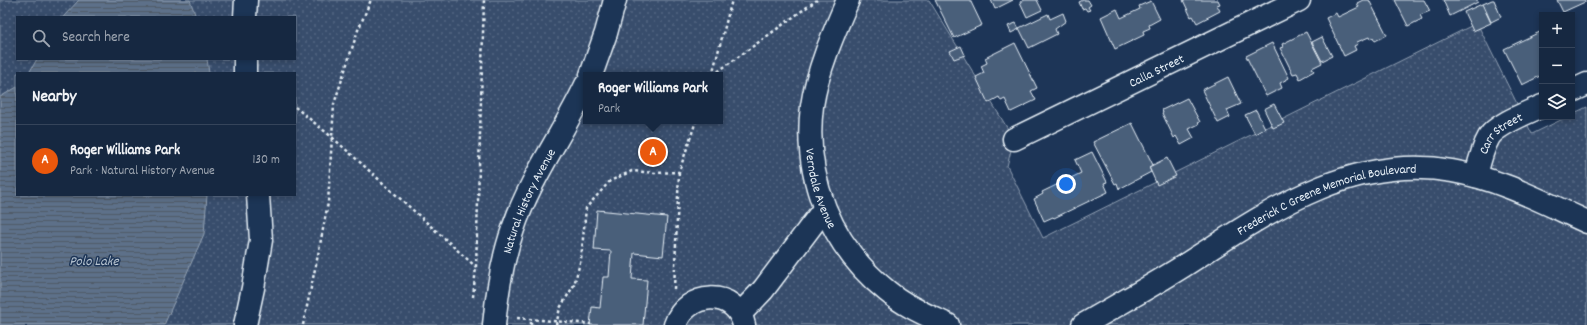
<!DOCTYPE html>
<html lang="en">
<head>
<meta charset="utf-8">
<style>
	:root { --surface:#162841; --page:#1f3048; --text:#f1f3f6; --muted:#9ea6b1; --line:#35445a; --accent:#ea580c }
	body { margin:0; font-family:Dekko,sans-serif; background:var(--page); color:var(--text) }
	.controls { position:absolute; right:12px; top:12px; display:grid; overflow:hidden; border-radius:0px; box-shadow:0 2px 6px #0003 }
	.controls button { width:36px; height:36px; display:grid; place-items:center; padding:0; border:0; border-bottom:1px solid var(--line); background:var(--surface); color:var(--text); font:20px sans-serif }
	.you { position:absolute; left:1066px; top:184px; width:14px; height:14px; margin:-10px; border:3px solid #fff; border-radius:50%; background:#1a73e8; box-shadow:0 0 0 6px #1a73e833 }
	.badge { display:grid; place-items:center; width:26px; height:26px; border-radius:50%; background:var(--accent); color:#fff; font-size:13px; font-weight:700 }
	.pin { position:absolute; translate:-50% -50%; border:2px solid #fff; box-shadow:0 1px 4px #0006 }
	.popup { position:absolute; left:583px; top:72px; width:140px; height:52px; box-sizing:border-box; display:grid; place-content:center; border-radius:0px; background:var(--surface); filter:drop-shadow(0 1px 3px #0005); font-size:13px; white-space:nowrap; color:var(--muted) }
	.popup b { font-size:15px; color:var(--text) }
	.popup::after { content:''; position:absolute; left:50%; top:100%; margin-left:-8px; border:8px solid transparent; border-top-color:var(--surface) }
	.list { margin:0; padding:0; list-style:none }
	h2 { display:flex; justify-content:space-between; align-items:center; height:52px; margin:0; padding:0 16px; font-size:17px }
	h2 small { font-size:13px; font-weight:400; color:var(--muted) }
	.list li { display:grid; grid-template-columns:26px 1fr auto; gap:12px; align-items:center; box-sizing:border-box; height:72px; padding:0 16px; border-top:1px solid var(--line) }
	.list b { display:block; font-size:15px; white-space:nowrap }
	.list p { margin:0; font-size:13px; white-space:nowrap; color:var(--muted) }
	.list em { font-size:13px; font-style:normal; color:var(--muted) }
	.icon { flex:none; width:22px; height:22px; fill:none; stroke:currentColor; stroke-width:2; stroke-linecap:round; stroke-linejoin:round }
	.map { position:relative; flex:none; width:1587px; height:325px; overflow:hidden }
	.search { position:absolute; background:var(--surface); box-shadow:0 2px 6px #0003; left:16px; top:16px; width:280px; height:44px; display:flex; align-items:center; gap:10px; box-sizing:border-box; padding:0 14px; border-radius:0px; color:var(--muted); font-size:15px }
	.panel { position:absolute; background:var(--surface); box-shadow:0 2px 6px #0003; left:16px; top:72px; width:280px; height:124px; border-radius:0px }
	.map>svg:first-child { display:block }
	.park { fill:url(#park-dots); stroke:#909fb2; fill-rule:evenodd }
	.water { fill:url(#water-rules); stroke:#95a4b5 }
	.building { fill:#495e7a; stroke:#e8f1f8 }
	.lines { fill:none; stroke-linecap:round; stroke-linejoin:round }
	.minor-casing { stroke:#e8f1f8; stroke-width:25 }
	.path { stroke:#e8f1f8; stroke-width:2.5; stroke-dasharray:3 3; stroke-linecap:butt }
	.minor { stroke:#1d3557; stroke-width:22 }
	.labels { text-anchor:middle; stroke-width:3; stroke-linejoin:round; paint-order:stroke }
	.street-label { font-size:13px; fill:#e8f1f8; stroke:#1d3557 }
	.water-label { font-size:14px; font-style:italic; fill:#b7c4d1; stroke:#1d3557 }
</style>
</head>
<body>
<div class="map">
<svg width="1587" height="325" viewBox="0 0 1587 325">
	<defs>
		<pattern id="park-dots" width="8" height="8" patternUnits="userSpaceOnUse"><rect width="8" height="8" fill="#374d6c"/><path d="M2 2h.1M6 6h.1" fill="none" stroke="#546782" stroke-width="1.8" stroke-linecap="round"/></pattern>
		<pattern id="water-rules" width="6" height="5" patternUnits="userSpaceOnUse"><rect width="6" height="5" fill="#5d7089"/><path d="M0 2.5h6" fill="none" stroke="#505a66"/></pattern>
	</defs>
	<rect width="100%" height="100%" fill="#1d3557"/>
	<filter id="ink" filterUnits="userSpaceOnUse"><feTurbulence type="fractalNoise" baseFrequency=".025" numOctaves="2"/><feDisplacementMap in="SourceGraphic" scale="8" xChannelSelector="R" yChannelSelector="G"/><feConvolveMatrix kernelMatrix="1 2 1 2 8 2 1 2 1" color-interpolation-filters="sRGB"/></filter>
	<g filter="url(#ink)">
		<path class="park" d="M0 0H929L1014 139 1007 166 1043 238 1477 23 1532 134 1567 117H1572V114L1587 107V325H0ZM17 17H295V59H17ZM17 73H295V195H17ZM586 75H720V121H586Z"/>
		<g class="water">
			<path d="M79 0H190L196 17H63Z"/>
			<path d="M37 59H207L209 73H29Z"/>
			<path d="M17 87V195H207L204 234 164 325H0V97Z"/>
		</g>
		<g class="building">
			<path d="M935 0H970L982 25 954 38Z"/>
			<path d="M991 0H1013L995 9Z"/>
			<path d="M1025 0H1037L1042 10 1027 17 1020 2Z"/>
			<path d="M1083 0H1088L1091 5 1088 7 1090 10 1087 11 1085 8 1082 9 1079 2Z"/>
			<path d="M1183 0H1218L1220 4 1217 5 1220 11 1197 23 1193 16 1191 17Z"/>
			<path d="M1363 0H1369L1387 35 1375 41 1373 37 1370 39 1369 37 1357 42 1358 44 1354 46 1356 50 1344 56 1326 18 1336 13 1338 17 1359 7 1357 3Z"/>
			<path d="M1395 0H1424L1430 11 1420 15 1422 19 1408 26Z"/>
			<path d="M1443 0H1477L1478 2 1450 16Z"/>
			<path d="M1492 0H1494L1501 17 1491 22 1483 4Z"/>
			<path d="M1557 0H1585V2L1563 12Z"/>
			<path d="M1151 1 1160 19 1149 25 1150 28 1143 31 1144 35 1115 49 1101 17 1117 9 1121 18 1140 9 1139 6Z"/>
			<path d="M1482 4 1491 23 1473 31 1464 12Z"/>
			<path d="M1063 13 1066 21 1055 29 1057 34 1029 48 1019 28 1048 14 1050 19Z"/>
			<path d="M1016 23 1019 29 1011 33 1008 26Z"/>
			<path d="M1542 31V75L1522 85 1504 49Z"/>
			<path d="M1306 32 1322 63 1312 68 1314 71 1300 79 1297 73 1293 74 1280 48 1283 47 1282 44Z"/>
			<path d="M1322 37 1332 56 1322 61 1312 42Z"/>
			<path d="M1015 43 1037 88 1031 91 1036 100 1011 112 1005 99 1001 101 999 97 988 103 976 77 984 73 981 66 987 63 985 58Z"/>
			<path d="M1272 43 1289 78 1280 83 1282 88 1266 96 1246 56Z"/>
			<path d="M961 46 965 55 954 59 950 51Z"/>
			<path d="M1228 77 1241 104 1227 110 1230 117 1218 123 1202 90Z"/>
			<path d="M1187 98 1200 122 1198 123 1199 124 1189 129 1194 138 1181 145 1176 136 1174 138 1162 113H1163L1162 110Z"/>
			<path d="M1274 104 1284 123 1273 128 1264 109Z"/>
			<path d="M1256 110 1265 128 1255 134 1245 115Z"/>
			<path d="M1132 123 1153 165 1149 167 1151 172 1119 189 1117 183 1115 184 1093 142Z"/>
			<path d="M1092 152 1107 182 1104 183 1108 192 1054 218 1053 217 1044 221 1034 199 1043 194 1042 192 1081 173 1075 160Z"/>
			<path d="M1167 158 1176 176 1157 185 1149 167Z"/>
			<path d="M597 210 667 217 663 256 634 253 632 279 647 280 643 325H590L592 307 600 308 603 277H609L611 251 594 250Z"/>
		</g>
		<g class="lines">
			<g class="minor-casing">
				<g id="minor">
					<path id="s1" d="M848 0C834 32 817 71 812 106 803 178 831 246 887 291 905 306 927 315 948 325"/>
					<path d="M245 17 246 0"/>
					<path d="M245 59V73"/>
					<path d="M591 75 606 33 615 0"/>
					<path d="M1572 91 1587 84"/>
					<path id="s2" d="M1014 139 1299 0"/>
					<path id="s3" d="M1476 176C1479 163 1482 149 1489 137 1497 124 1527 113 1542 106"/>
					<path d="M740 314 763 290 824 209"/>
					<path d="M245 325 253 288 261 240 258 195"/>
					<path id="s4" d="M494 325C497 293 502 260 513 229 530 178 563 134 586 85"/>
					<path d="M675 325C686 291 736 288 744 325"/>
					<path id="s5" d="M1083 325C1117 305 1152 286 1185 265 1266 213 1350 153 1452 171 1500 179 1543 202 1587 222"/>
				</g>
			</g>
			<g class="path">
				<path d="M712 75 732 0"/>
				<path d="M713 75 817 0"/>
				<path d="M295 107 333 138 476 267"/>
				<path d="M674 289 679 173"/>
				<path d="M473 297 476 267 484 0"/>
				<path d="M517 318 591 324"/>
				<path d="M303 325 318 255 328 203 334 104 358 30 371 0"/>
				<path d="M531 325V319"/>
				<path d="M556 325 560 308 574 285 581 259 586 208 610 181 632 171 655 173 679 172 696 121"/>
			</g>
			<use href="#minor" class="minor"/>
		</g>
	</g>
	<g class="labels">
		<g class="street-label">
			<text dy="5" stroke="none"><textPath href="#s2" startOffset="158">Calla Street</textPath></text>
			<text dy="5" stroke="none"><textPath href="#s3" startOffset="52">Carr Street</textPath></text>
			<text dy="5" stroke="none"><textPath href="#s1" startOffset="196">Verndale Avenue</textPath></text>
			<text dy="5" stroke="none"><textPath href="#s5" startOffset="277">Frederick C Greene Memorial Boulevard</textPath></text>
			<text dy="5" stroke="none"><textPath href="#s4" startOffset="130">Natural History Avenue</textPath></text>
		</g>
		<g class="water-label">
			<text x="94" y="265">Polo Lake</text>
		</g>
	</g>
</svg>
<div class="controls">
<button>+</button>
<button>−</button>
<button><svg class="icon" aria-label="layers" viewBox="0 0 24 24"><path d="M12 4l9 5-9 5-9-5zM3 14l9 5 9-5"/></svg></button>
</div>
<div class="you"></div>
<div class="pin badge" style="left:653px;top:152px">A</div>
<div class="popup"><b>Roger Williams Park</b>Park</div>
<div class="search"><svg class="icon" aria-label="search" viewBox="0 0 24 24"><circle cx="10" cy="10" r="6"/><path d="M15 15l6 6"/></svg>Search here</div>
<section class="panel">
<h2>Nearby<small></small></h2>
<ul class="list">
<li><span class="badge">A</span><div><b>Roger Williams Park</b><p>Park · Natural History Avenue</p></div><em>130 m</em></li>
</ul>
</section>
</div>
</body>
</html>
